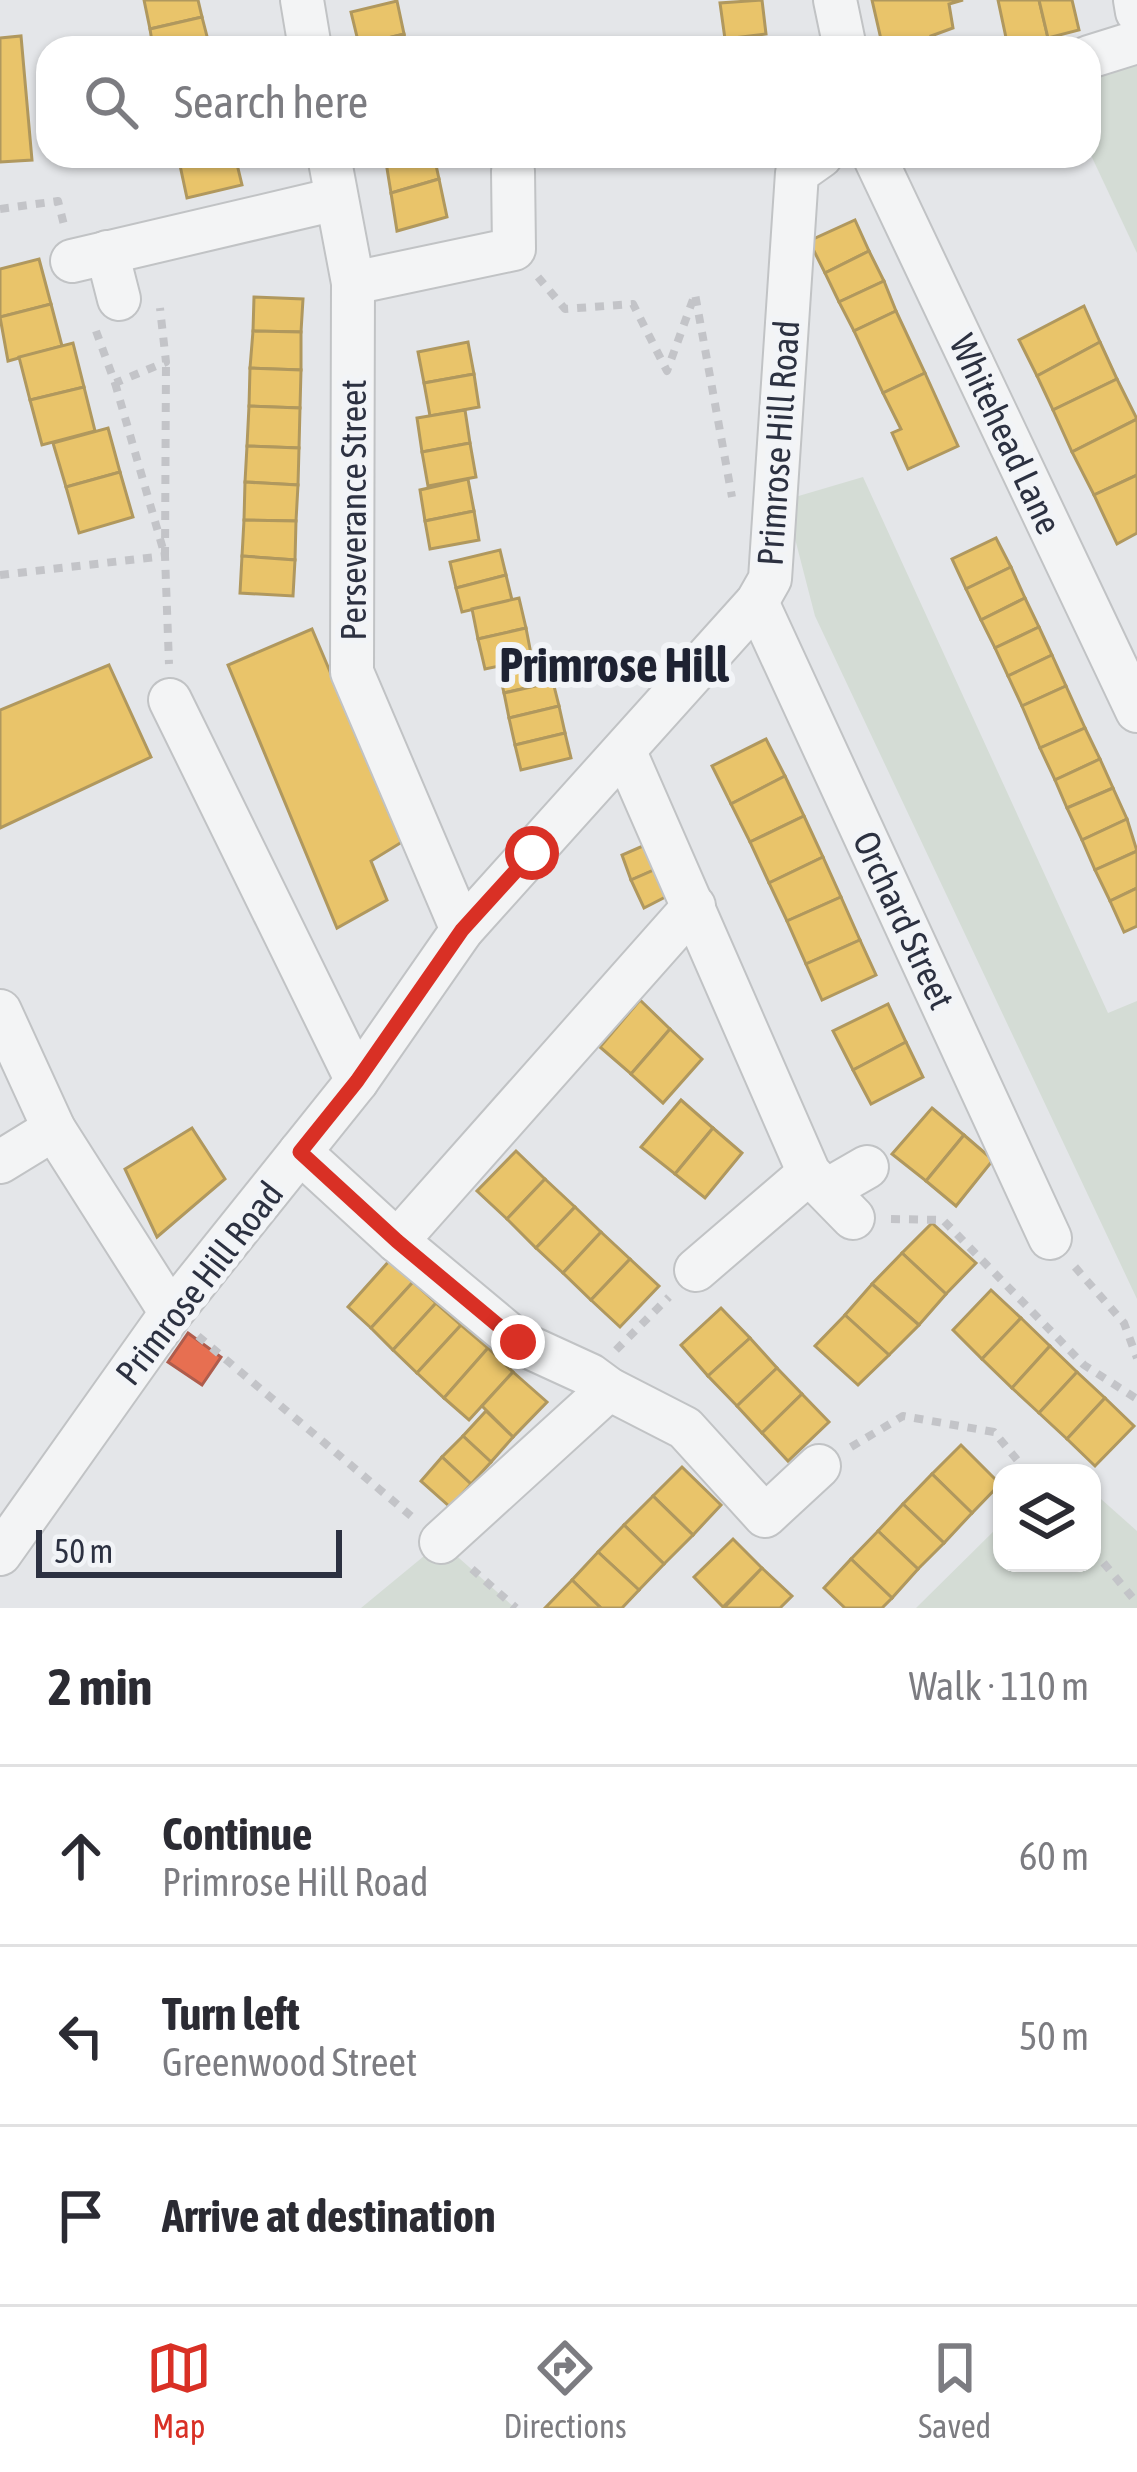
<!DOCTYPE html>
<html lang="en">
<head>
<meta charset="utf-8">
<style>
	:root { --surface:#fff; --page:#f7f7f7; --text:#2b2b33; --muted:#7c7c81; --line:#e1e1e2; --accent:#d93025 }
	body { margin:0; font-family:"Asap Condensed",sans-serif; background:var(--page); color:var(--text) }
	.controls { position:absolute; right:36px; bottom:36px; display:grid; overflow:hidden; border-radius:24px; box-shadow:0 3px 9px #0004 }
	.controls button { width:108px; height:108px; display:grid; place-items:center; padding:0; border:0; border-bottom:3px solid var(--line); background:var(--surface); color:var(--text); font:60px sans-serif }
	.scale { position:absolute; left:36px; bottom:30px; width:306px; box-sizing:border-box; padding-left:12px; border:6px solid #2c3141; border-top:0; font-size:33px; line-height:42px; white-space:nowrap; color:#2c3141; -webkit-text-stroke:9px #f2f4f7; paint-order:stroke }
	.stop { position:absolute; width:36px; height:36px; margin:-27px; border:9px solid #d93025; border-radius:50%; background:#fff }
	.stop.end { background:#d93025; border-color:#fff; box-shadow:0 3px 12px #0008 }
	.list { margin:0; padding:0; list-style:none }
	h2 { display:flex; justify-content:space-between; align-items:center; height:156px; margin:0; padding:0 48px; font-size:51px }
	h2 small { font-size:39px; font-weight:400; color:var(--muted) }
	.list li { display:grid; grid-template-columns:78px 1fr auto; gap:36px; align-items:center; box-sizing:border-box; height:180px; padding:0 48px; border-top:3px solid var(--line) }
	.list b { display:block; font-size:45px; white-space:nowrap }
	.list p { margin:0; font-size:39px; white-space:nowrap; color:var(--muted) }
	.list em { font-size:39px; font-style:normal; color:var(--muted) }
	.icon { flex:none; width:66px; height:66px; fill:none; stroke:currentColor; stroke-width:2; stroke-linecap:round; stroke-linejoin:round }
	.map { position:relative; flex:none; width:1137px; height:1608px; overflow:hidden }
	.search { position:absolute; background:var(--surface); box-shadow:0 3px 9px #0004; left:36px; right:36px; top:36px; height:132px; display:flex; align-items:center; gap:30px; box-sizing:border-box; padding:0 42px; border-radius:36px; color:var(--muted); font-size:45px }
	.sheet { height:696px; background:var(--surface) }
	nav { display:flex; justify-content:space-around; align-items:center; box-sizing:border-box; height:168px; border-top:3px solid var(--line); background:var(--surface); font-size:33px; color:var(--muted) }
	nav a { display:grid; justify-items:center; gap:6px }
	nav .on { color:var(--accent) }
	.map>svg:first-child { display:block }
	.green { fill:#d4dcd5 }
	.homes { fill:#e9c46a; stroke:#b0985e; stroke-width:3 }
	.shops { fill:#e76f51; stroke:#af5c4c; stroke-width:3 }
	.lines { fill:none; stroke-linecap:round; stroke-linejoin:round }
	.minor-casing { stroke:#c1c3c5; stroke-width:46 }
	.path { stroke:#c3c4c8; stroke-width:8; stroke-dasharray:9 9; stroke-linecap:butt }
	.minor { stroke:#f3f4f5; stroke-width:42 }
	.route { stroke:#d93025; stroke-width:15 }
	.labels { text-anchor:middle; stroke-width:12; stroke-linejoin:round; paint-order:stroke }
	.street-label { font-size:36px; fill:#2c3141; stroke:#f2f4f7 }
	.district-label { font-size:48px; font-weight:bold; fill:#1e2232; stroke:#f2f4f7 }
</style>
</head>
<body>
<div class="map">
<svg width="1137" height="1608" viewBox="0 0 1137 1608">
	<rect width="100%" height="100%" fill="#e4e6e9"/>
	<g class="green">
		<path d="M1137 47V253L1089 151V61Z"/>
		<path d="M863 477 1108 1013 1137 1001V1299L815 616 785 500Z"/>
		<path d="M1092 1491 1137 1531V1608H916L1002 1523V1563H1092Z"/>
		<path d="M441 1542 515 1608H361Z"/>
	</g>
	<g class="homes">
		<path d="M144 0H198L202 17 150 29Z"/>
		<path d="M762 0 766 34 725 39 720 3Z"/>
		<path d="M872 0H963L949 4 953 28 931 36 935 48H883Z"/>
		<path d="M998 0H1039L1048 38 1008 47Z"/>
		<path d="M1039 0H1072L1079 30 1048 38Z"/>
		<path d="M397 1 404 34 359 45 351 12Z"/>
		<path d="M202 17 210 48H153L150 29Z"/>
		<path d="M404 34 407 48H360L359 45Z"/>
		<path d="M21 36 32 160 0 162V38Z"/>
		<path d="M178 156H235L242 185 187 198Z"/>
		<path d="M385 156H434L439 179 391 193Z"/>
		<path d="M713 156H757L756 166 713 163Z"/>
		<path d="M439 179 447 217 397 231 391 193Z"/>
		<path d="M855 220 869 251 825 273 809 241Z"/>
		<path d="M869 251 884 281 839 302 825 273Z"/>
		<path d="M39 259 51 304 0 317V269Z"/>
		<path d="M884 281 896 311 854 331 839 302Z"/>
		<path d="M254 297 303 299 301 332 253 331Z"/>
		<path d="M51 304 62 346 8 361 0 317Z"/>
		<path d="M1084 306 1100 342 1037 376 1019 340Z"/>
		<path d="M896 311 925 373 883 393 854 331Z"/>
		<path d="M253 331 301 332V370L250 368Z"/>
		<path d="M468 342 474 374 424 383 418 352Z"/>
		<path d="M1100 342 1117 379 1053 410 1037 376Z"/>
		<path d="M73 343 84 387 30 400 19 357Z"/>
		<path d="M250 368 301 370 300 408 249 406Z"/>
		<path d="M925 373 958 446 908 469 892 433 901 429 883 393Z"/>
		<path d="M474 374 479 407 430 416 424 383Z"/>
		<path d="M1117 379 1137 419 1072 452 1053 410Z"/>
		<path d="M84 387 95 431 42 445 30 400Z"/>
		<path d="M249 406 300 408 299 448 247 446Z"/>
		<path d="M465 410 470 443 422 452 417 418Z"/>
		<path d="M1137 419V475L1094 495 1072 452Z"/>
		<path d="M108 428 120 472 66 487 53 443Z"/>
		<path d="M470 443 476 477 428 486 422 452Z"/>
		<path d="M247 446 299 448 298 485 245 482Z"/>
		<path d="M120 472 133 517 79 533 66 487Z"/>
		<path d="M1137 475V533L1117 544 1094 495Z"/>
		<path d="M468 479 474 511 425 521 420 490Z"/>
		<path d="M245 482 298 485 296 521 244 520Z"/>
		<path d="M474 511 479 540 430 549 425 521Z"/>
		<path d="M244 520 296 521 295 560 242 556Z"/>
		<path d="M996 538 1011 567 966 589 952 559Z"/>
		<path d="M500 550 506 575 456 588 450 562Z"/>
		<path d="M242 556 295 560 293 596 240 593Z"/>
		<path d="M1011 567 1025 598 981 620 966 589Z"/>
		<path d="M506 575 512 600 462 612 456 588Z"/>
		<path d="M519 598 526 628 478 639 472 609Z"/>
		<path d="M1025 598 1039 627 995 648 981 620Z"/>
		<path d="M1039 627 1052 655 1008 676 995 648Z"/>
		<path d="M526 628 532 659 485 669 478 639Z"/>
		<path d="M312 629 402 842 371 861 387 900 337 928 228 665Z"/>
		<path d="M1052 655 1066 686 1022 706 1008 676Z"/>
		<path d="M548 656 553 682 504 693 498 667Z"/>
		<path d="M109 665 151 757 0 828V710Z"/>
		<path d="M553 682 559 706 509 718 504 693Z"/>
		<path d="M1066 686 1085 728 1040 748 1022 706Z"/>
		<path d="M559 706 565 733 515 745 509 718Z"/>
		<path d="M1085 728 1100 759 1055 780 1040 748Z"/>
		<path d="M565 733 571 758 521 770 515 745Z"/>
		<path d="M766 739 785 776 731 804 712 766Z"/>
		<path d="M1100 759 1113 788 1067 808 1055 780Z"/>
		<path d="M785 776 804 816 750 842 731 804Z"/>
		<path d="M1113 788 1127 819 1082 840 1067 808Z"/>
		<path d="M804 816 823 857 769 883 750 842Z"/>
		<path d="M1127 819 1137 851 1095 870 1082 840Z"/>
		<path d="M652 842 663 866 631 880 622 855Z"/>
		<path d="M1137 851V888L1110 901 1095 870Z"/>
		<path d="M823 857 841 897 787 921 769 883Z"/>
		<path d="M663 866 673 893 644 908 631 880Z"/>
		<path d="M1137 888V926L1124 932 1110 901Z"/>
		<path d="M841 897 860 940 806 964 787 921Z"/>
		<path d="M860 940 876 975 822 1000 806 964Z"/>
		<path d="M640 1000 670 1029 631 1074 600 1047Z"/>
		<path d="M888 1004 906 1042 853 1070 833 1031Z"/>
		<path d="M670 1029 702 1059 663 1103 631 1074Z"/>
		<path d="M906 1042 923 1077 871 1104 853 1070Z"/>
		<path d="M681 1100 713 1128 675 1174 641 1147Z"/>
		<path d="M932 1108 964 1135 926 1181 892 1154Z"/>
		<path d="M192 1128 225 1179 157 1237 125 1169Z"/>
		<path d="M713 1128 742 1153 705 1198 675 1174Z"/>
		<path d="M964 1135 993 1160 956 1206 926 1181Z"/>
		<path d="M516 1151 545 1179 507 1219 477 1191Z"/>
		<path d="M545 1179 575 1207 536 1248 507 1219Z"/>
		<path d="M575 1207 601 1232 563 1273 536 1248Z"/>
		<path d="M932 1223 976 1263 946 1294 902 1253Z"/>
		<path d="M601 1232 630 1259 591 1300 563 1273Z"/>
		<path d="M902 1253 946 1294 919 1325 872 1284Z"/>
		<path d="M630 1259 659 1286 620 1327 591 1300Z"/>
		<path d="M390 1260 413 1282 371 1328 348 1307Z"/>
		<path d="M413 1282 436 1303 393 1350 371 1328Z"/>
		<path d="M872 1284 919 1325 889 1355 845 1315Z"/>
		<path d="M991 1290 1021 1318 982 1359 953 1330Z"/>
		<path d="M436 1303 461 1325 417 1373 393 1350Z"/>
		<path d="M721 1308 750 1338 708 1376 681 1345Z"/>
		<path d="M845 1315 889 1355 858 1385 815 1346Z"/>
		<path d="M1021 1318 1050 1346 1012 1388 982 1359Z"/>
		<path d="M461 1325 488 1348 444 1398 417 1373Z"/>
		<path d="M750 1338 777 1368 737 1406 708 1376Z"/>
		<path d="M1050 1346 1077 1372 1039 1413 1012 1388Z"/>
		<path d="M488 1348 513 1372 469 1420 444 1398Z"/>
		<path d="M777 1368 802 1394 762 1433 737 1406Z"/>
		<path d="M513 1372 547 1402 513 1437 482 1406Z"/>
		<path d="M1077 1372 1105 1398 1067 1439 1039 1413Z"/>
		<path d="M802 1394 829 1422 788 1461 762 1433Z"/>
		<path d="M1105 1398 1134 1426 1095 1466 1067 1439Z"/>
		<path d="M486 1411 513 1437 491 1462 463 1436Z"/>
		<path d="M463 1436 491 1462 471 1484 442 1457Z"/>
		<path d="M961 1445 1000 1484 972 1513 932 1474Z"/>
		<path d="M442 1457 471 1484 450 1507 421 1481Z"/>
		<path d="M682 1467 721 1505 693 1535 653 1496Z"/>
		<path d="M932 1474 972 1513 944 1543 903 1504Z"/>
		<path d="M653 1496 693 1535 664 1564 624 1525Z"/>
		<path d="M903 1504 944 1543 918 1569 878 1531Z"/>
		<path d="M624 1525 664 1564 639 1590 598 1552Z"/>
		<path d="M878 1531 918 1569 892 1598 851 1559Z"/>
		<path d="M733 1539 762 1568 723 1607 694 1577Z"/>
		<path d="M598 1552 639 1590 622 1608H601L572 1580Z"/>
		<path d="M851 1559 892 1598 882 1608H845L824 1588Z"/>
		<path d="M762 1568 792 1596 780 1608H724Z"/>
		<path d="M572 1580 601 1608H545Z"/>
	</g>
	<path class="shops" d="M188 1333 221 1357 202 1385 168 1362Z"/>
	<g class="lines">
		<g class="minor-casing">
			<g id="minor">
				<path d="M302 0 310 48"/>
				<path d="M835 0 845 48"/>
				<path d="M1135 0 1137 12"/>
				<path d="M1089 57 1137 42"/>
				<path d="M329 156 353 283 352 672 462 930"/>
				<path d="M874 156 1137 711"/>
				<path d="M107 252 119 299"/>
				<path d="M72 261 336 199"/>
				<path d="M353 283 514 249 513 171"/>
				<path d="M757 602 1050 1238"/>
				<path d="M170 700 357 1081"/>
				<path d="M625 752 809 1173 853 1218"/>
				<path d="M0 1011 54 1129 171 1313"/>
				<path d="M300 1152 397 1241 518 1342 590 1375 609 1389 685 1428 765 1516 819 1466"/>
				<path d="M0 1162 54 1129"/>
				<path d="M827 1190 867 1167"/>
				<path d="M397 1241 694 906"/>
				<path d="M696 1270 809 1173"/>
				<path d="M441 1542 609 1389"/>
				<path d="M0 1554 171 1313 357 1081 462 930 757 602 770 579 797 173 821 156"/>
			</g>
		</g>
		<g class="path">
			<path d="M0 209 58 201 64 225"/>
			<path d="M538 277 565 309 633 304 667 371 695 294 732 497"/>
			<path d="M96 331 115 383 166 362 160 308"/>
			<path d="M115 383 165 556 166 362"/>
			<path d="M0 575 165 556 169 664"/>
			<path d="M891 1219 943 1220 1084 1365 1137 1399"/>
			<path d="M1075 1267 1124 1323 1137 1358"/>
			<path d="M198 1336 411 1516"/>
			<path d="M616 1350 669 1297"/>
			<path d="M851 1447 903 1416 994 1432 1028 1473"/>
			<path d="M1092 1549 1137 1603"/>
			<path d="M472 1569 516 1608"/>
		</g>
		<use href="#minor" class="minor"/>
	</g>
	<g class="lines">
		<path class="route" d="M518 1342 397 1241 300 1152 357 1081 462 930 532 853"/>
	</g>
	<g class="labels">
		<g class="street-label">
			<text transform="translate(1006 434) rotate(65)" y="13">Whitehead Lane</text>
			<text transform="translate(778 443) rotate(-86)" y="13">Primrose Hill Road</text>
			<text transform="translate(353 510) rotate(-90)" y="13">Perseverance Street</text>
			<text transform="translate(904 920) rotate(65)" y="13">Orchard Street</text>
			<text transform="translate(199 1283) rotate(-52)" y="13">Primrose Hill Road</text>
		</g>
		<g class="district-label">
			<text x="614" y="682">Primrose Hill</text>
		</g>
	</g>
</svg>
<div class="controls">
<button><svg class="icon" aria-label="layers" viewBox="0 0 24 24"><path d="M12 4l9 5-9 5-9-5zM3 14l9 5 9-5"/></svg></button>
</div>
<div class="scale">50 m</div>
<div class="stop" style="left:532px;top:853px"></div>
<div class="stop end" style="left:518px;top:1342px"></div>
<div class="search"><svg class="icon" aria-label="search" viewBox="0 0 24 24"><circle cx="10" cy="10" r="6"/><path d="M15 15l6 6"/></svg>Search here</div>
</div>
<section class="sheet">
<h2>2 min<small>Walk · 110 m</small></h2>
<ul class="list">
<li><svg class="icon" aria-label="ahead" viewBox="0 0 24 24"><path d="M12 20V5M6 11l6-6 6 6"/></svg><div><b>Continue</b><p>Primrose Hill Road</p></div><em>60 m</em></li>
<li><svg class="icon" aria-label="left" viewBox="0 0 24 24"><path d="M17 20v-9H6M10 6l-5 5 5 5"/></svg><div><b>Turn left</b><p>Greenwood Street</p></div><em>50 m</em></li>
<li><svg class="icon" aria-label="arrive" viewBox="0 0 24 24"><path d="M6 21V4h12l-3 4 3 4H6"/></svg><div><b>Arrive at destination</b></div></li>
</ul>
</section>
<nav>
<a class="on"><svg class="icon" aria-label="map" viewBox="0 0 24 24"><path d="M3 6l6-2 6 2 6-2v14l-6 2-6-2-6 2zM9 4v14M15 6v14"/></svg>Map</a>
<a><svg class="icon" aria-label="directions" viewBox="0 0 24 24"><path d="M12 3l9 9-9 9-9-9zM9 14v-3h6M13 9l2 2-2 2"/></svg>Directions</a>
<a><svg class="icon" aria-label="saved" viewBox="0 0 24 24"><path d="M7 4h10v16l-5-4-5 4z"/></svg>Saved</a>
</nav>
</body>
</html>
